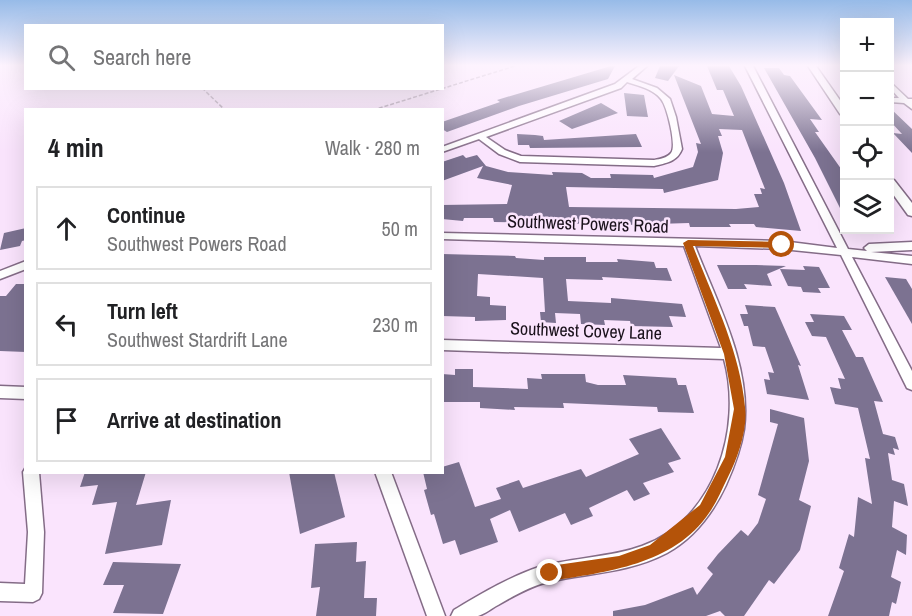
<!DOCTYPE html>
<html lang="en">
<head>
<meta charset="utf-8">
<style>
	:root { --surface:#fff; --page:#f6f6f6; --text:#202124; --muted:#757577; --line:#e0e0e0 }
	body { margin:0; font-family:"Archivo Narrow",sans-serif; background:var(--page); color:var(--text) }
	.controls { position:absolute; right:18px; top:18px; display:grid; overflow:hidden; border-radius:0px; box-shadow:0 6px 24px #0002 }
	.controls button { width:54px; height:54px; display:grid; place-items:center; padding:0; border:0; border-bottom:2px solid var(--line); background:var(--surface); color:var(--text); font:30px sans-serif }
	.stop { position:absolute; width:18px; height:18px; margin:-14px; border:4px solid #b45309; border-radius:50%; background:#fff }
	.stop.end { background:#b45309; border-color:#fff; box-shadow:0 2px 6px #0008 }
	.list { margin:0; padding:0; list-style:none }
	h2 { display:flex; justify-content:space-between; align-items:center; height:78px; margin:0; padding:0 24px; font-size:26px }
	h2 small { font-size:20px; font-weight:400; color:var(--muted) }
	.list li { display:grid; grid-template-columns:39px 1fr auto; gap:18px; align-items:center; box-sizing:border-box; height:84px; margin:0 12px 12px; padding:0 12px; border:2px solid var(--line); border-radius:0px }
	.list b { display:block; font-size:22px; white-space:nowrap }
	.list p { margin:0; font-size:20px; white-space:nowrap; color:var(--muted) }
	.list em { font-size:20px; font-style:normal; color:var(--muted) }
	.icon { flex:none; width:33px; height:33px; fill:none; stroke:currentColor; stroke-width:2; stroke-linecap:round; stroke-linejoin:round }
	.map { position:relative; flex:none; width:912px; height:616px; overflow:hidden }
	.search { position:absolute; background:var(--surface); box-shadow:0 6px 24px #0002; left:24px; top:24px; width:420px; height:66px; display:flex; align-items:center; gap:15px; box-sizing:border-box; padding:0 21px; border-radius:0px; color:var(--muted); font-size:22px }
	.panel { position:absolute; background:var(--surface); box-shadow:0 6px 24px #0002; left:24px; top:108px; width:420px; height:366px; border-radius:0px }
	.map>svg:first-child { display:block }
	.building { fill:#7c7291; fill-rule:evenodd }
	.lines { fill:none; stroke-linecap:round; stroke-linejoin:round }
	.minor-casing { stroke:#846c87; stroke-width:3 }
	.tertiary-casing { stroke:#846c87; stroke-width:3 }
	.path { stroke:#9b8a9d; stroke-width:1.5; stroke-dasharray:4 2; stroke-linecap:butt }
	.minor { fill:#fff; fill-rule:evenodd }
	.tertiary { fill:#fff; fill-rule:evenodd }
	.route { fill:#b45309 }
	.labels { text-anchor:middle; stroke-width:5; stroke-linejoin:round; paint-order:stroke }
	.street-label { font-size:18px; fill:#1a111b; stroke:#fae4fd }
</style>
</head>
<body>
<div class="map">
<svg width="912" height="616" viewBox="0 0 912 616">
	<rect width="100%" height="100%" fill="#fae4fd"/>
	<g class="building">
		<path d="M611 66H615L608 79 519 106 447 132 442 129V122L500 102 497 100Z"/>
		<path d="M660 66H679L668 81 655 78Z"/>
		<path d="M707 66H729L741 86 784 183 801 231 756 227 754 224H729L731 227H690L689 223 625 225 624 221 595 220 596 224 494 222 493 218H464L463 221 442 219V205L507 204 512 185 477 178 483 166 442 181V162L463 155 466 158 477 155 486 166 508 172 553 175 552 172 582 173 591 178H611L610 174 653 175 654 178 693 167 698 152 696 143 701 144 674 75 701 86 712 114 734 116 723 90H717ZM719 129 742 130 765 189 760 188 762 194H754L759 207 736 209 569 207 566 187 663 189 664 193 718 180 723 153 718 136H722Z"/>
		<path d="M764 68H779L784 75 790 76 822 120 810 119 819 132H815L844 173V216L815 158Z"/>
		<path d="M624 93 644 95 648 117 627 116Z"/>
		<path d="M601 103 618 113 572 129 559 121Z"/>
		<path d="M890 108 912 129V153L893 133 902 134 890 121Z"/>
		<path d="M517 134 535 135 543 136 544 140 636 134 642 147 530 148 529 145H518Z"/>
		<path d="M26 228V240L22 241 20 246 0 250 4 233Z"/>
		<path d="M442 254 515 256 516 258 544 260V257H586V262H618L617 259 654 262 656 268H667L672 281 602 277 603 280 566 279 568 301 611 303V298L682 304 686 317 669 316 673 327 631 326 630 321 604 320 605 325 581 324 580 314 555 313 556 323 541 322 540 312H545L543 278 478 274 477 296 490 297V305L506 306V320L475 321V317L442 316Z"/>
		<path d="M717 265H756L786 266 767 274 772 286 744 284 747 289H728Z"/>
		<path d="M803 266 819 267 830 288H818L821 293 803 292 801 287 788 286 780 269 805 270Z"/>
		<path d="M885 277 906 279 912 289V324Z"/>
		<path d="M16 284H26V352L0 351V296H6Z"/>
		<path d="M745 305 775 307 801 366 798 365 809 400 767 394 764 379 770 380 768 372 774 373 765 347 753 346 748 326H744L740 314H748Z"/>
		<path d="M810 314 844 316 852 330H842L856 357H863L883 402 874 401 883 434 895 437 899 450 893 448 895 455 888 453 892 480 904 484 908 506 894 501 892 527 907 535 906 555 897 550 891 577 901 582 896 604 892 602 889 616H828L844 571 839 568 849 534 854 537 858 497 872 504 865 458 870 459 858 408 835 404 830 387 841 389 838 378 845 379 826 337 812 336 805 322H814Z"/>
		<path d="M455 369H473V387L528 389 527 378 542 379 541 374H585L586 382 598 385H626L623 375 676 378 678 385H686L694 413 658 412 657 407 563 403 564 408 514 407 515 410 480 408V402H442V374L455 375Z"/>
		<path d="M770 409 804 418 809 461 799 500 811 506 800 550 774 584 769 580 744 616H725L720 611 706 616H613V611L645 605 693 587 697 595 713 574 707 568 718 554 741 530 748 536 758 523 766 499 758 495 778 424 770 422Z"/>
		<path d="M661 428 681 459 668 463 674 472 643 483 650 494 634 501 627 490 589 508 593 516 571 525 565 513 519 532 510 510 490 519 498 542 460 555 455 540 443 544 434 514 431 515 424 490 427 489 423 472H442V467L459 462 475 507 501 499 496 488 519 480 523 488 581 469 586 477 639 454 629 439Z"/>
		<path d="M85 472H146L136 505 171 500 162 545 105 554 117 502 92 505 98 485 80 487Z"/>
		<path d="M289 472H334L345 517 300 534Z"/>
		<path d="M357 542 356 562 366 561 364 598H377L376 616H316L320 587 311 588 315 544Z"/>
		<path d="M113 562 181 564 163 614 113 613 124 585H103Z"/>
	</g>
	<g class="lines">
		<g class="minor-casing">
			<g id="minor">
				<path d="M639 66H647L632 79 657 88 670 99 676 117 682 149C677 162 666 163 654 166L520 162 499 154 479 139 442 152V147L615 84ZM627 82C639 86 653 89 661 99 667 106 677 146 671 153 667 158 660 159 654 160L521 156 505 150 486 137 621 88Z"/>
				<path d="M745 66H753L848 249 867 251 864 248 869 244 912 242V250L871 252 912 256V264L852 257 912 371V390L907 388 841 255 782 249 695 246C717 303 752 366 744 429 741 449 734 467 726 485 713 513 694 538 667 553 631 572 591 573 552 581 533 585 515 595 498 605 492 608 485 614 478 616 470 616 459 616 451 616L454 610C481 594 509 577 539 567 573 557 609 558 642 546 715 520 743 428 724 359L442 350V340L721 348 684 246 442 239V233L782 241 837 248Z"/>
				<path d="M890 82 908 99H912V109L904 103 890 102V98H899L890 88Z"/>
				<path d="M26 261V269L0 279V271Z"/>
				<path d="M0 386 26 387V399L0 398Z"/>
				<path d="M26 467V472H39L44 532 42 593 39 599 33 602 0 601V583L25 584 28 532 23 472Z"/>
				<path d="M375 472H391L445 616H427Z"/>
			</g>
		</g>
		<g class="tertiary-casing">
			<g id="tertiary">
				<path d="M808 66H816L844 106V115L840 114Z"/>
				<path d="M890 178 894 180 912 203V216L908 215 890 190Z"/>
			</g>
		</g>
		<g class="path">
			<path d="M202 88 225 110"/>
			<path d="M373 110 515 66"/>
		</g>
		<use href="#minor" class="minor"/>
		<use href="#tertiary" class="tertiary"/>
	</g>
	<linearGradient id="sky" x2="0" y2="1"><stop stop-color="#97bbe8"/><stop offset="0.43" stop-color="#fdf3fe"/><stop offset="1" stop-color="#fdf3fe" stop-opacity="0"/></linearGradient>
	<rect width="912" height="152" fill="url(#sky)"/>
	<path class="route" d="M688 240 782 242 787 245 782 248 693 246C713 298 740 351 745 407 748 428 738 458 728 477 722 489 717 502 709 513 674 565 606 572 550 581L543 573 550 566 619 556 650 545 700 505 725 457 734 409 724 354 683 243Z"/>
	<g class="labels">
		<g class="street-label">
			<text transform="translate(588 224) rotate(2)" y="6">Southwest Powers Road</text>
			<text transform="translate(586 331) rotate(2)" y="6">Southwest Covey Lane</text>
		</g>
	</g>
</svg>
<div class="controls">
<button>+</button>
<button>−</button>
<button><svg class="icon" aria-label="locate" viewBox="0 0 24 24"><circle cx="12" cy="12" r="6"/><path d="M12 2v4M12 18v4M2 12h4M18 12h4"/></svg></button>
<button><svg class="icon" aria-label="layers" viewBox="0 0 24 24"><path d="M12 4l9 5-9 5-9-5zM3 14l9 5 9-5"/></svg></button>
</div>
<div class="stop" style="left:782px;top:245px"></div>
<div class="stop end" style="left:550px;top:573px"></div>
<div class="search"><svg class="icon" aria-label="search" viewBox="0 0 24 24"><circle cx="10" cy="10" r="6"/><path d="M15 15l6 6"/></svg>Search here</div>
<section class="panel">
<h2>4 min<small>Walk · 280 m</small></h2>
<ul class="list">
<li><svg class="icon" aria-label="ahead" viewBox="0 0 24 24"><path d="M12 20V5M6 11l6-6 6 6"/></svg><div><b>Continue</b><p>Southwest Powers Road</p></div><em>50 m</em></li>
<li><svg class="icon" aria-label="left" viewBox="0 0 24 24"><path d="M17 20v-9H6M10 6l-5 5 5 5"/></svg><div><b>Turn left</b><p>Southwest Stardrift Lane</p></div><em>230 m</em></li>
<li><svg class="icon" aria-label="arrive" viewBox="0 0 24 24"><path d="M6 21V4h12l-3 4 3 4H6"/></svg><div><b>Arrive at destination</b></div></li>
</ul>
</section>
</div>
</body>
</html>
